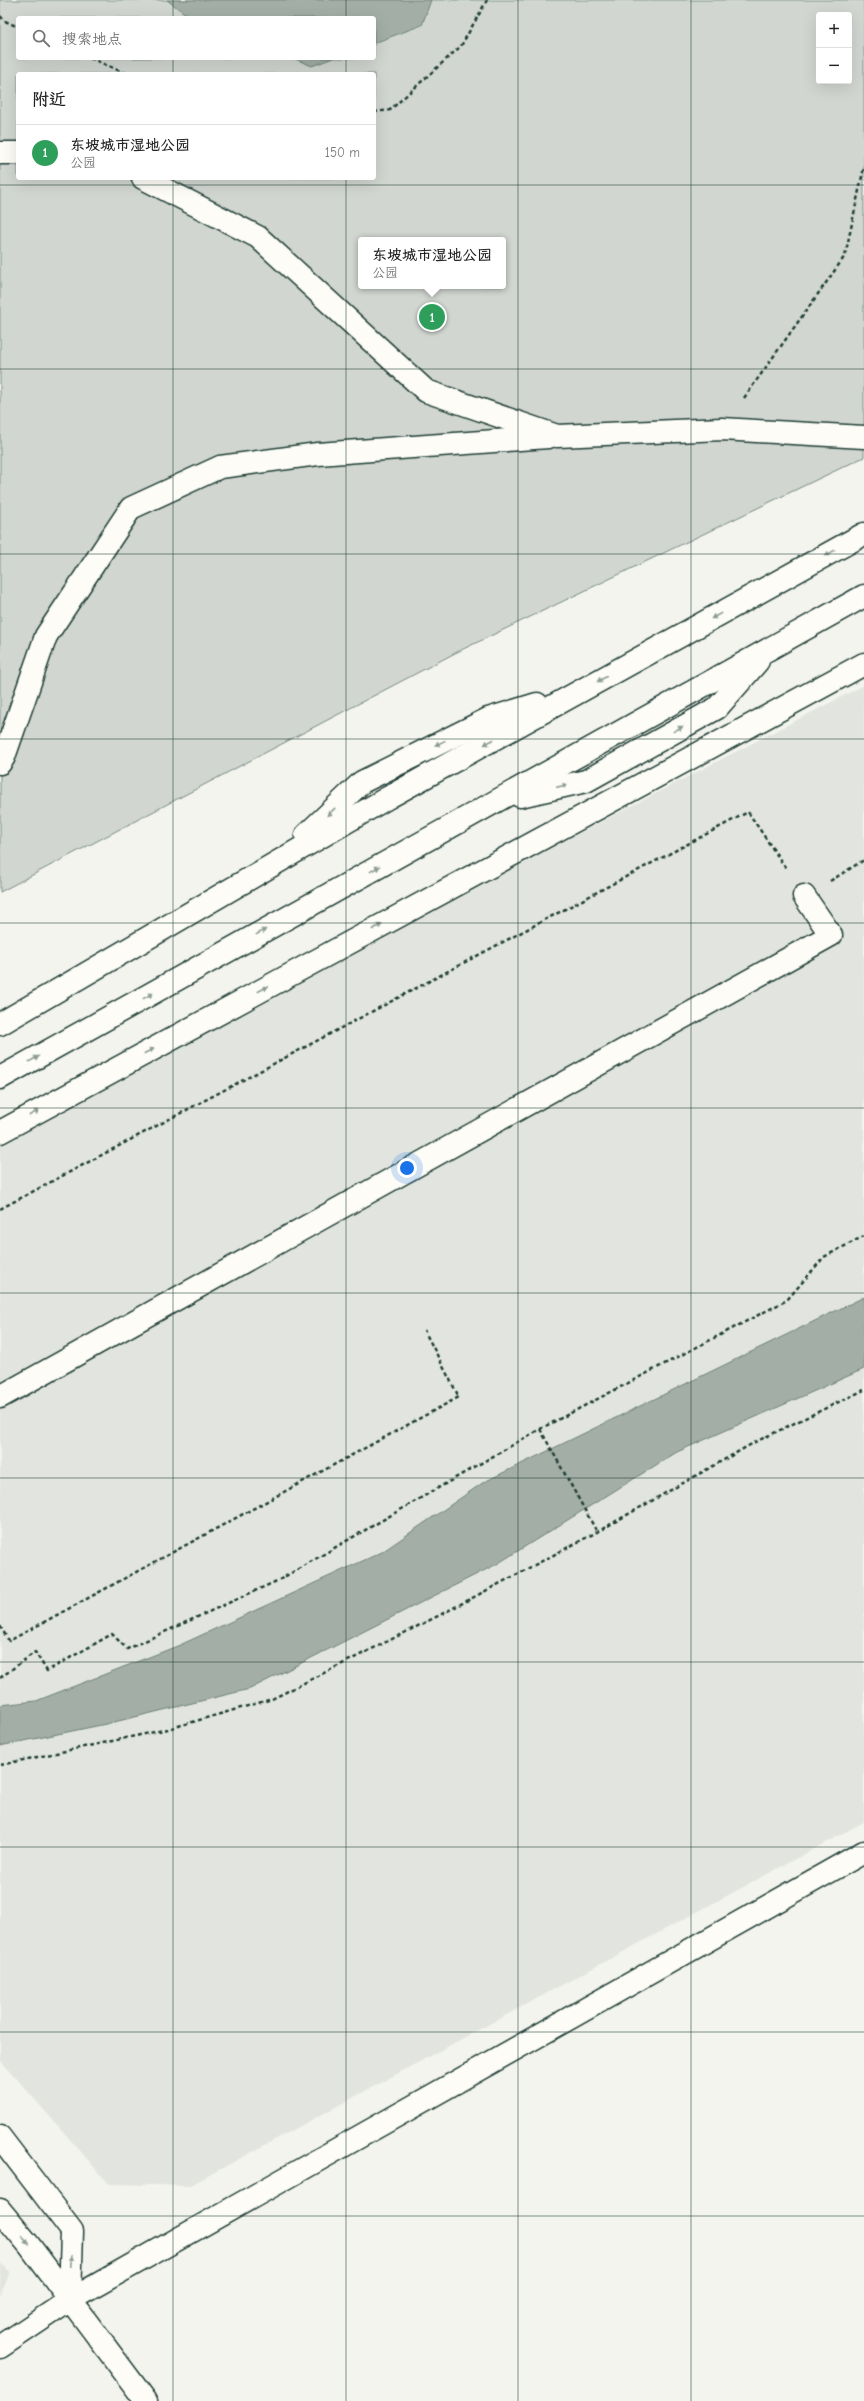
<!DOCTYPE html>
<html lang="zh">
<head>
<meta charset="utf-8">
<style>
	:root { --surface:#fff; --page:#f6f6f6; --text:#222; --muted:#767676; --line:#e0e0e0; --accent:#d1495b }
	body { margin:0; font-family:"Comic Neue","LXGW WenKai TC",sans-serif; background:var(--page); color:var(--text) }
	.controls { position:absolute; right:12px; top:12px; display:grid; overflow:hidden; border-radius:4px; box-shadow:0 4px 16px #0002 }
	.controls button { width:36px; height:36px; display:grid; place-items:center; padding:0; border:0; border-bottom:1px solid var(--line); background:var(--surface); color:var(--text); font:20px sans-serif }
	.you { position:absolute; left:407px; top:1168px; width:14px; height:14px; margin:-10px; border:3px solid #fff; border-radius:50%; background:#1a73e8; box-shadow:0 0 0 6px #1a73e833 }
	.badge { display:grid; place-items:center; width:26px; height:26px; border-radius:50%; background:var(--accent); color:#fff; font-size:13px; font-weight:700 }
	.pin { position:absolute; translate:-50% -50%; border:2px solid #fff; box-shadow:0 1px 4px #0006 }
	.popup { position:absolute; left:358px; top:237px; width:148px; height:52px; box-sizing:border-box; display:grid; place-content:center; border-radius:4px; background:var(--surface); filter:drop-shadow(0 1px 3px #0005); font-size:13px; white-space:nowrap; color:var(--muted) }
	.popup b { font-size:15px; color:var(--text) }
	.popup::after { content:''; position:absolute; left:50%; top:100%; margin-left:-8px; border:8px solid transparent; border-top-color:var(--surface) }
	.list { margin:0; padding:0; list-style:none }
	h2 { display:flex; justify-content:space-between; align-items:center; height:52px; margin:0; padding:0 16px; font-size:17px }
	h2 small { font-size:13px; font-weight:400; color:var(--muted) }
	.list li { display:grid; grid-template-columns:26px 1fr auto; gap:12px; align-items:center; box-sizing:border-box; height:56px; padding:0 16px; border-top:1px solid var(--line) }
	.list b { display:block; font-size:15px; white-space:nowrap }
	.list p { margin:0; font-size:13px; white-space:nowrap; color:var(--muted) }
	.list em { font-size:13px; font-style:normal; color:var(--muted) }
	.icon { flex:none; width:22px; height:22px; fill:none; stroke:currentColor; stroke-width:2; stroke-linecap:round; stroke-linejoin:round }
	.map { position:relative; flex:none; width:864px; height:2401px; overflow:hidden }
	.search { position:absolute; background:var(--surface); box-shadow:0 4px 16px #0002; left:16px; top:16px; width:360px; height:44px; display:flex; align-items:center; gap:10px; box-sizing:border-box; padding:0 14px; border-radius:4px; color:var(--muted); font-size:15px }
	.panel { position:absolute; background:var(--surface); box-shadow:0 4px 16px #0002; left:16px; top:72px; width:360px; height:108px; border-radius:4px }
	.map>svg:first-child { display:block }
	.built { fill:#e2e5df }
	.green { fill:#d1d6d1; stroke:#788a82; fill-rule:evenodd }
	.water { fill:#a3aea7; stroke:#6e8179 }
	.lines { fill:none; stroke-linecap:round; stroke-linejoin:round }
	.minor-casing { stroke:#1f3d34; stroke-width:25 }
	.major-casing { stroke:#1f3d34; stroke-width:25 }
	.path { stroke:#1f3d34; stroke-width:2.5; stroke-dasharray:4 3; stroke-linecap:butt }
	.minor { stroke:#fdfcf7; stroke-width:22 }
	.major { stroke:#fdfcf7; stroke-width:22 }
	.oneway { fill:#8e9c96 }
	.grid { fill:none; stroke:#1f3d34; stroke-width:1; stroke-opacity:0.55 }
</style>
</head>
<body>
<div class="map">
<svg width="864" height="2401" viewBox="0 0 864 2401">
	<rect width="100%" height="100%" fill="#f4f4ef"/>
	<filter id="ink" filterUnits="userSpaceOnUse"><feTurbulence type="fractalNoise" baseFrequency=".025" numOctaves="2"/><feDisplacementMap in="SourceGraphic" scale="8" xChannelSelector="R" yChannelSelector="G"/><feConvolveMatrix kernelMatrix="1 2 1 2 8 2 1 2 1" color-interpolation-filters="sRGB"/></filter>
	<g filter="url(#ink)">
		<g class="built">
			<path d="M864 685V1822L189 2186 109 2184 0 2060V1137L24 1122Z"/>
			<path d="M0 2261 10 2272 0 2297Z"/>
		</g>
		<path class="green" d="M0 0H864V457L457 652 0 892ZM819 15H849V81H819ZM18 18H374V58H18ZM18 74H374V178H18ZM361 240H503V286H361Z"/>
		<g class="water">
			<path d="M167 0H431L422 25 374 43V18H197L183 12Z"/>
			<path d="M293 58H333L312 66Z"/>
			<path d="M864 1297V1369L677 1452 497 1564 250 1689 106 1724 0 1746V1705L36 1701 180 1645 382 1552 484 1482Z"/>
		</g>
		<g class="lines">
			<g class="minor-casing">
				<g id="minor">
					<path d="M0 153H18"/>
					<path d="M143 178 258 237 426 391 557 436 722 429 864 437"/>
					<path d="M0 763 4 757 46 636 131 508 220 467 318 454 548 437"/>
					<path d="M0 1132 864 664"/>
					<path d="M0 1397 831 935 804 896"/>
					<path d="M0 2137 72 2231 70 2300"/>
					<path d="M0 2210 29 2245 146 2401"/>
					<path d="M0 2347 70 2300 864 1852"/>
				</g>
			</g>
			<g class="major-casing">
				<g id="major">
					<path d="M520 796 586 781 717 708 758 661"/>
					<path d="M306 835 362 782 488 719 537 704"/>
					<path d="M0 1024 389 797 864 534"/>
					<path d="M0 1078 864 596"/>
				</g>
			</g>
			<g class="path">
				<path d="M0 16 5 21 18 27"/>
				<path d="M90 58 127 74"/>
				<path d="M374 112 390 110 461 46 487 0"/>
				<path d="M744 398 845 256 864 167"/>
				<path d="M830 881 864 860"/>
				<path d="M0 1209 748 812 787 870"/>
				<path d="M540 1429 597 1532"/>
				<path d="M0 1626 9 1641 459 1397 424 1330"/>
				<path d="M0 1678 35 1652 47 1671 112 1634 127 1649 279 1580 540 1429 787 1300 824 1257 864 1236"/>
				<path d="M0 1765 168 1729 272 1699 440 1615 597 1532 757 1441 864 1390"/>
			</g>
			<use href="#minor" class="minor"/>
			<use href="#major" class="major"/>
		</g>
		<defs><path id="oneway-solid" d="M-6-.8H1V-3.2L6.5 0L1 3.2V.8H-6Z"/></defs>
		<g class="oneway">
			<use href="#oneway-solid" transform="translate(830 553) rotate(151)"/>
			<use href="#oneway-solid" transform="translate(716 616) rotate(151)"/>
			<use href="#oneway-solid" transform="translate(602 679) rotate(151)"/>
			<use href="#oneway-solid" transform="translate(678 729) rotate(-29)"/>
			<use href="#oneway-solid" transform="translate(489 742) rotate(151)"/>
			<use href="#oneway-solid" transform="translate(440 743) rotate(154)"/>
			<use href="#oneway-solid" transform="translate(562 786) rotate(-13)"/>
			<use href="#oneway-solid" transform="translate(331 812) rotate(136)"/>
			<use href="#oneway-solid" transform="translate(375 869) rotate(-29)"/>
			<use href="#oneway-solid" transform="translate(377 927) rotate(-28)"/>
			<use href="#oneway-solid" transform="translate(261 932) rotate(-29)"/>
			<use href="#oneway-solid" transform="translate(263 989) rotate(-28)"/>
			<use href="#oneway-solid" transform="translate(148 996) rotate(-29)"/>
			<use href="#oneway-solid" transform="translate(149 1051) rotate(-28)"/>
			<use href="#oneway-solid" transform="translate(34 1059) rotate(-29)"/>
			<use href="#oneway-solid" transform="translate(34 1113) rotate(-28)"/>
			<use href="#oneway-solid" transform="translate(25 2240) rotate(51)"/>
			<use href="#oneway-solid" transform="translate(71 2261) rotate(-88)"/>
		</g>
	</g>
	<path class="grid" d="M173 0V18M346 0V18M518 0V2401M691 0V2401M173 58V74M346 58V74M173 178V2401M346 178V2401M0 185H864M0 369H864M0 554H864M0 739H864M0 923H864M0 1108H864M0 1293H864M0 1478H864M0 1662H864M0 1847H864M0 2032H864M0 2216H864"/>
</svg>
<div class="controls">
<button>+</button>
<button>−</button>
</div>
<div class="you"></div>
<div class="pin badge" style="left:432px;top:317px;background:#2e9e5b">1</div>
<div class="popup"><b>东坡城市湿地公园</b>公园</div>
<div class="search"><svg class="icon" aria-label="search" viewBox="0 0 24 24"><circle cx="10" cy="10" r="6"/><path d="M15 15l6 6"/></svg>搜索地点</div>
<section class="panel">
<h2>附近<small></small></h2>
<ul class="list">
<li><span class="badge" style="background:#2e9e5b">1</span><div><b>东坡城市湿地公园</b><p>公园</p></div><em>150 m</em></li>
</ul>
</section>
</div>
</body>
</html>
